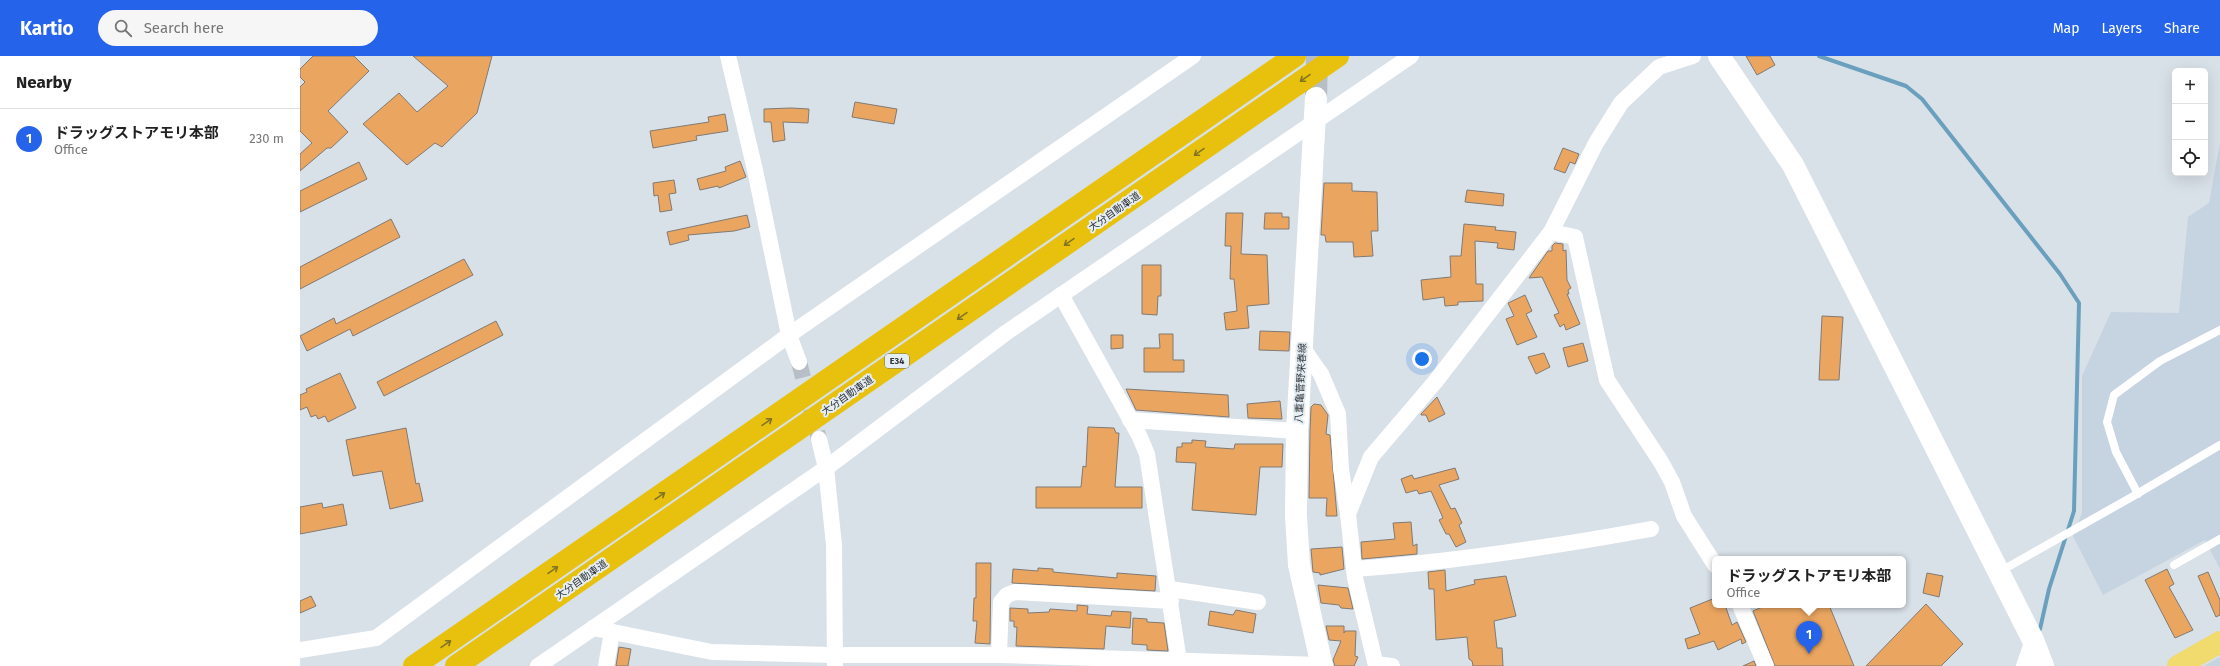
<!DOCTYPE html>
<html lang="en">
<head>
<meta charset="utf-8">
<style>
	:root { --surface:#fff; --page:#f6f6f6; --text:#222; --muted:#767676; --line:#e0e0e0; --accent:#2563eb }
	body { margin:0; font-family:"Fira Sans","Noto Sans JP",sans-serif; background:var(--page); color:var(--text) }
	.controls { position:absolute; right:12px; top:12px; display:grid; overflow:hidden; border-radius:6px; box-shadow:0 4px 16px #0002 }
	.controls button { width:36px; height:36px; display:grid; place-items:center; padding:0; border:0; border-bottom:1px solid var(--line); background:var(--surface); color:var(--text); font:20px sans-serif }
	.you { position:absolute; left:1122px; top:303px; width:14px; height:14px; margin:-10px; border:3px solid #fff; border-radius:50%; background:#1a73e8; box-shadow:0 0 0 6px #1a73e833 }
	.badge { display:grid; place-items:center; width:26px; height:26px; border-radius:50%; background:var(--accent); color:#fff; font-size:13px; font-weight:700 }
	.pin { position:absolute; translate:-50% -33px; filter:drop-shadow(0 1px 2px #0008) }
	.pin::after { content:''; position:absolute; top:21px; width:14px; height:12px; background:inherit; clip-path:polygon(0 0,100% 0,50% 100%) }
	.popup { position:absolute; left:1412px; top:500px; width:194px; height:52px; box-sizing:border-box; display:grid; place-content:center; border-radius:6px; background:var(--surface); filter:drop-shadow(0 1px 3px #0005); font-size:13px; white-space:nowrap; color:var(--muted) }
	.popup b { font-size:15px; color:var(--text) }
	.popup::after { content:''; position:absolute; left:50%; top:100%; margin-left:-8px; border:8px solid transparent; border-top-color:var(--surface) }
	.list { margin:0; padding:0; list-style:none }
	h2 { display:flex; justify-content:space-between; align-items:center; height:52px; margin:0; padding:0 16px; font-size:17px }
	h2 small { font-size:13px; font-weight:400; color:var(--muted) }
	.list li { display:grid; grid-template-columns:26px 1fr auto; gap:12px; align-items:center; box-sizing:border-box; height:60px; padding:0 16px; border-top:1px solid var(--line) }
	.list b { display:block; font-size:15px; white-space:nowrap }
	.list p { margin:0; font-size:13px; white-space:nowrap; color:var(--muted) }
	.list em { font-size:13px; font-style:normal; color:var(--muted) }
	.icon { flex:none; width:22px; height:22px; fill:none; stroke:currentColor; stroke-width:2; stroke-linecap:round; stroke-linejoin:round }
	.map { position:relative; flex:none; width:1920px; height:610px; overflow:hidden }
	header { display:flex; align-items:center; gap:24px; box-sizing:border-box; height:56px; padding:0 20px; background:var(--accent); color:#fff }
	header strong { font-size:19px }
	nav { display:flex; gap:22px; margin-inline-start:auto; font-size:14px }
	.search { width:280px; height:36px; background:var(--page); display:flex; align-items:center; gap:10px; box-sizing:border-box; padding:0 14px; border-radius:22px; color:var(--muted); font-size:15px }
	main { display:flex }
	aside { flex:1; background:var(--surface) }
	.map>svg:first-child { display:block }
	.built { fill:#c6d3e0 }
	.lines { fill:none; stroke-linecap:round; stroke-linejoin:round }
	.stream { stroke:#6aa0bd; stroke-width:4 }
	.building { fill:#eaa661; stroke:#817a73 }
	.street-tunnel { stroke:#b7bec5; stroke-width:16; stroke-dasharray:16 8; stroke-linecap:butt }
	.secondary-tunnel { stroke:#b7bec5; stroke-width:22; stroke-dasharray:22 11; stroke-linecap:butt }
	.lane { stroke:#fff; stroke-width:8 }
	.street { stroke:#fff; stroke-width:16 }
	.secondary { stroke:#fff; stroke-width:22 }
	.primary { stroke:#f1da6e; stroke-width:22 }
	.highway { stroke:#e7c10e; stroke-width:22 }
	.oneway { stroke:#837325 }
	.labels { text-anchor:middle; stroke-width:4; stroke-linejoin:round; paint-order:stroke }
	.shield { fill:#e5eef5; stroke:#676c70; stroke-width:1 }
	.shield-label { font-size:9px; font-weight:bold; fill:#313437 }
	.street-label { font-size:10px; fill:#313437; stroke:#e5eef5 }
</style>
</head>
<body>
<header>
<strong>Kartio</strong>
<div class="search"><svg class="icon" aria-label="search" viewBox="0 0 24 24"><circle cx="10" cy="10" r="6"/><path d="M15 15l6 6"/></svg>Search here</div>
<nav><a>Map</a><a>Layers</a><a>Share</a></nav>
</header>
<main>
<aside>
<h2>Nearby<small></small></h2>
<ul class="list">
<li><span class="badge">1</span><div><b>ドラッグストアモリ本部</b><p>Office</p></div><em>230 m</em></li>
</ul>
</aside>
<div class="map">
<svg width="1920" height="610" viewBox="0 0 1920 610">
	<rect width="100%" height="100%" fill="#d8e0e8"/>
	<g class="built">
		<path d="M1920 87V513L1905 484 1803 539 1773 480 1782 457V320L1811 256 1879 257 1888 161 1909 147Z"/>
		<path d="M1920 601V610H1904Z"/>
	</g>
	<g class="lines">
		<path class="stream" d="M1519 0 1606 30 1622 43 1760 218 1779 247 1774 455 1749 533 1740 573"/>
	</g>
	<g class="building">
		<path d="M13 0H54L69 15 28 55 48 76 31 92H27L0 115V98L12 87 0 75V31L5 26 0 21V13Z"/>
		<path d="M113 0H192L177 57 142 91 135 87 107 109 63 68 99 37 117 56 148 30Z"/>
		<path d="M1446 0H1470L1475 9 1457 19Z"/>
		<path d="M555 46 597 53 594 68 552 61Z"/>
		<path d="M491 52 509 53 508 67 483 66 485 84 473 86 471 66H464V53Z"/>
		<path d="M425 58 428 75 396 80 397 84 353 92 350 75 409 66 408 61Z"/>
		<path d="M1263 92 1279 98 1275 108 1270 106 1265 117 1254 113Z"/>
		<path d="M440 105 446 121 419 132 418 130 400 134 397 123 426 115 425 111Z"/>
		<path d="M59 106 67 123 0 156V135Z"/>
		<path d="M374 124 376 137 369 138 372 154 360 156 358 139 354 140 353 127Z"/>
		<path d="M1024 127H1052V135L1077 136 1078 175H1071L1073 200 1054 201 1053 186H1026L1025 179H1021Z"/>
		<path d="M1167 134 1204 138 1203 150 1165 146Z"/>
		<path d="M926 157H943L941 198 967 199 969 248 947 250 949 272 926 274 924 257 937 255 934 223H930L931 190H925Z"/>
		<path d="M965 157H982V161H989V173H964Z"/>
		<path d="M447 159 450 171 434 175 388 179 389 184 370 189 367 176Z"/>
		<path d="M91 163 100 181 0 233V211Z"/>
		<path d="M1164 168 1196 171 1195 174 1216 176 1214 194 1197 192 1198 187 1175 185 1176 228H1183V245L1158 246V249L1145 250 1144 241 1123 244 1121 224 1151 221 1150 200H1161Z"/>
		<path d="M1255 187 1263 188V195L1266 194 1267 224 1271 232 1268 234 1269 238H1267L1280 268 1266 274 1264 268 1260 271 1254 259 1259 257 1242 221 1229 222 1248 195H1252V190Z"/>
		<path d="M164 203 173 219 53 280 50 273 7 295 0 280 34 262 36 268Z"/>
		<path d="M842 209H861V240H858L857 259 842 258Z"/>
		<path d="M1225 239 1232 255 1226 258 1237 281 1217 289 1206 263 1214 260 1208 247Z"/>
		<path d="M1522 260 1543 261 1539 324H1519Z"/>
		<path d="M196 265 203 279 84 340 77 326Z"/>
		<path d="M960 275 990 276 989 295 959 294Z"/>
		<path d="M859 278H873V304H884V316H844V292H860Z"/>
		<path d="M811 279H823V292L811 293Z"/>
		<path d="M1283 287 1288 305 1268 311 1263 292Z"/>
		<path d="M1244 297 1250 311 1236 318 1228 301Z"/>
		<path d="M40 317 56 352 28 366 25 360 18 363 16 359 11 361 7 351 0 354V339L7 336 6 333Z"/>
		<path d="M826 333 928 339 929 361 836 354Z"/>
		<path d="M1137 341 1145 358 1129 366 1126 359H1121V358Z"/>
		<path d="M980 345 982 363 948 362 947 348Z"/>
		<path d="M1014 348 1021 349 1028 359 1026 378 1030 379 1037 460H1026L1027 442H1009L1010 375 1011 351Z"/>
		<path d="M788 371 814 372 816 377H819L815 431H842V452H736V431H781L783 410 786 411Z"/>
		<path d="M106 372 116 428 119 427 123 445 90 453 82 415 53 420 46 384Z"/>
		<path d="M892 384 906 385 905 391 934 393 935 388H983L982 411H960L956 459 892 454 896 407 876 406 877 391H882V387H892Z"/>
		<path d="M1155 412 1159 423 1139 429 1151 453 1155 452 1162 467 1159 469 1166 486 1156 491 1149 478H1146L1139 464 1143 462 1131 435 1119 438 1117 434 1106 437 1101 423 1112 419 1114 423Z"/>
		<path d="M22 447 23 452 43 448 47 469 0 478V451Z"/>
		<path d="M1111 466 1113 490 1117 488V498L1062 503 1061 486 1095 483 1093 467Z"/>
		<path d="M1042 491 1044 513 1020 519V517L1013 516 1011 493Z"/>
		<path d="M676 507H691L690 588 675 587 677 565H673L674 542H676Z"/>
		<path d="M738 512 753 513V516L817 522V517L856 520 855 535 712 527 713 513 738 515Z"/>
		<path d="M1867 513 1874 528 1869 531 1893 574 1875 582 1845 524Z"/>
		<path d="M1145 514 1146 535 1175 528 1174 524 1206 520 1216 560 1194 565 1197 592H1202L1203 610H1173L1172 605 1169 603 1167 581 1136 584 1134 533H1129L1128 516Z"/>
		<path d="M1908 516 1920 544V559L1916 561 1898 520Z"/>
		<path d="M1627 517 1643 520 1639 541 1623 537Z"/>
		<path d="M1018 529 1048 532 1053 553 1041 552 1039 549 1021 547Z"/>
		<path d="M11 540 16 550 0 557V545Z"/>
		<path d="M1415 542V549H1425L1432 569 1437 566 1446 586 1442 588 1441 583 1418 594 1414 585 1388 593 1385 583 1400 578 1390 552Z"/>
		<path d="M1626 548 1663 588 1641 610H1566Z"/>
		<path d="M777 549 788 550 787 558 811 560 812 555 831 556 830 572 806 570 804 593 716 590 717 571H714V565H710V552L728 553V557L749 556 750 553 777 555Z"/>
		<path d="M1467 549H1529L1554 610H1475L1453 555Z"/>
		<path d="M936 554 956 558 953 577 908 569 910 555 933 559Z"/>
		<path d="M833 562 847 563V566L864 567 868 595 847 594V589L832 588Z"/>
		<path d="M1026 570H1044V577L1045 575H1056L1055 600 1058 601 1054 610H1035L1033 604 1041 585 1029 584Z"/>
		<path d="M319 591 331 593 328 610H316Z"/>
		<path d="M1454 605 1456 610H1443Z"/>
	</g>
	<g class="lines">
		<path class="street-tunnel" d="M499 306 519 383"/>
		<path class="secondary-tunnel" d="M1016 42 1017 0"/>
		<g class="lane">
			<path d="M1838 438 1816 396 1807 366 1814 339 1860 305 1920 274"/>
			<path d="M1874 509 1920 483"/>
			<path d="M1699 516 1830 442 1920 389"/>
		</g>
		<g class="street">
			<path d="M428 0 455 114 489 279 499 306"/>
			<path d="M1251 176 1275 181 1307 324 1361 406 1372 426 1384 460 1415 509"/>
			<path d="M761 239 839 379 847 398 879 605"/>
			<path d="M1002 291 1021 318 1038 358 1041 413 1048 458"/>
			<path d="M830 364 997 375"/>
			<path d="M519 383 526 412 534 489 535 610"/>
			<path d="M1054 513C1154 506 1252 491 1351 473"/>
			<path d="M870 533 958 546"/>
			<path d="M1440 549 1466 610"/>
			<path d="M293 572 412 596 534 599H699L1022 609"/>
			<path d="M0 594 76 582 489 279 893 0"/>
			<path d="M699 599 701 546 707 539 715 536 871 545"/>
			<path d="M1076 608 1092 610"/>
			<path d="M238 610 526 412 707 276 1111 0"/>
			<path d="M306 610 312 576"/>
			<path d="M1076 610 1055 522 1048 458 1071 401 1135 326 1251 176 1296 87 1321 47 1359 11 1393 0"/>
			<path d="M1724 610 1733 584"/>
		</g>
		<g class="secondary">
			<path d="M1419 0 1493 109 1733 584 1743 610"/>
			<path d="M1016 42 997 375 996 460 999 509 1022 610"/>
		</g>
		<path class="primary" d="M1878 610 1920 586"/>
		<g class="highway">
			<path d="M114 610 995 0"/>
			<path d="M156 610 1038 0"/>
		</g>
	</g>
	<defs><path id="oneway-shaft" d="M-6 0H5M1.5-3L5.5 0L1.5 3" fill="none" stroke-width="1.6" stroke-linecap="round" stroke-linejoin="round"/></defs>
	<g class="oneway">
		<use href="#oneway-shaft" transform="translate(1005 22) rotate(145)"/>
		<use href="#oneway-shaft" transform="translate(899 96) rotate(145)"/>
		<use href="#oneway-shaft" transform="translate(769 186) rotate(145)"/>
		<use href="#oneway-shaft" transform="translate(662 260) rotate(145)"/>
		<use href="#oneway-shaft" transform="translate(467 366) rotate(-35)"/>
		<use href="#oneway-shaft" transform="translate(360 440) rotate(-35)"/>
		<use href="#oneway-shaft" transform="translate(253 514) rotate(-35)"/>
		<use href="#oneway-shaft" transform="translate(146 588) rotate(-35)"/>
	</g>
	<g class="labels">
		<rect class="shield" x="585" y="298" width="24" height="14" rx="3"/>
		<g class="shield-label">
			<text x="597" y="308">E34</text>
		</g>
		<g class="street-label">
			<text transform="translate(814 155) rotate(-35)" y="4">大分自動車道</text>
			<text transform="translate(1000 327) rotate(-87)" y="4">八重亀菅野来春線</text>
			<text transform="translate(547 339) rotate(-35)" y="4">大分自動車道</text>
			<text transform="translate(281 523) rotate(-35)" y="4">大分自動車道</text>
		</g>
	</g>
</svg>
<div class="controls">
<button>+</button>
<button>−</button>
<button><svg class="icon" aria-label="locate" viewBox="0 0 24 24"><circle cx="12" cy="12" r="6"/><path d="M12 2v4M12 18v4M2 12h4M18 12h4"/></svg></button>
</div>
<div class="you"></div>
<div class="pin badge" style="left:1509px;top:598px">1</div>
<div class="popup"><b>ドラッグストアモリ本部</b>Office</div>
</div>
</main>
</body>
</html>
